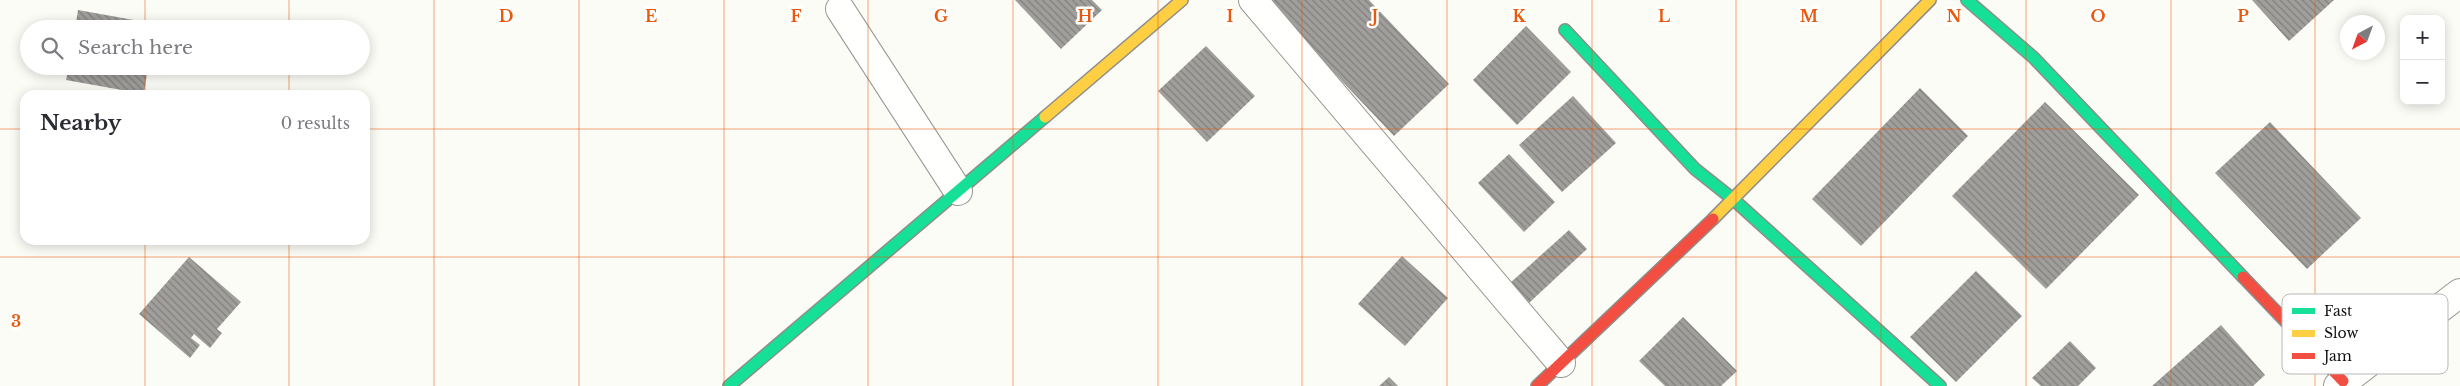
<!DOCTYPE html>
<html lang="en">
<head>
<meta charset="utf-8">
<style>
	:root { --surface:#fff; --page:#f7f7f7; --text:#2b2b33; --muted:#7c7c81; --line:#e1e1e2 }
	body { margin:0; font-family:"Libre Baskerville",serif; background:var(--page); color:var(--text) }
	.controls { position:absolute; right:15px; top:15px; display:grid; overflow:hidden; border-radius:10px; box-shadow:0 2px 12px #0003 }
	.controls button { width:45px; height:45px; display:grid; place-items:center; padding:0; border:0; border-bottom:1px solid var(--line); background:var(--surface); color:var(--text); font:25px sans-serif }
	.compass { position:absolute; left:2340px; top:15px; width:45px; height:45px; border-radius:50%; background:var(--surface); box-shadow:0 2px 12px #0003; rotate:221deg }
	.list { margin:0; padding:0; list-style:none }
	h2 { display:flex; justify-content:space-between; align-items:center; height:65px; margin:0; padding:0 20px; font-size:21px }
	h2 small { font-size:16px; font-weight:400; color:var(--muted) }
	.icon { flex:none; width:28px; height:28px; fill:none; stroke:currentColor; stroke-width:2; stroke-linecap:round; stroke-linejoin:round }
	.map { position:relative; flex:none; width:2460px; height:386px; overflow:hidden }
	.search { position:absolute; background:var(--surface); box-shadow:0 2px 12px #0003; left:20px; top:20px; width:350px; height:55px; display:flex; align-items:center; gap:12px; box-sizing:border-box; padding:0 18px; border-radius:28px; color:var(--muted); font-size:19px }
	.panel { position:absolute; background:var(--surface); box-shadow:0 2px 12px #0003; left:20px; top:90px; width:350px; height:155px; border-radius:15px }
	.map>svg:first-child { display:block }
	.building { fill:url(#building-back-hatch) }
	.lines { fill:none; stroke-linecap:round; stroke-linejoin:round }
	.street-casing { stroke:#979795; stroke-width:30 }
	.fast-casing { stroke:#8d8d8b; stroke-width:14 }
	.slow-casing { stroke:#8d8d8b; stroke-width:14 }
	.jam-casing { stroke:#8d8d8b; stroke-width:14 }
	.street { stroke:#fffffe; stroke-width:28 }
	.fast { stroke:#16e098; stroke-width:11 }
	.slow { stroke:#ffcf43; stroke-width:11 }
	.jam { stroke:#f24e42; stroke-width:11 }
	.grid { fill:none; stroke:#e8590c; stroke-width:1; stroke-opacity:0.55 }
	.key { fill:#fff; stroke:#b8b8b8; stroke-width:1 }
	.key-label { font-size:14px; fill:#111 }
	.grid-label { font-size:16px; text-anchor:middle; font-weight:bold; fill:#e8590c; stroke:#fff; stroke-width:5; stroke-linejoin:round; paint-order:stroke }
</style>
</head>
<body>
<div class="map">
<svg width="2460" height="386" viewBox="0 0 2460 386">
	<defs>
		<pattern id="building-back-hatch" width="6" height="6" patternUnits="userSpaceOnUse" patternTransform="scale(1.25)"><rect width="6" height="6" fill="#a09f9c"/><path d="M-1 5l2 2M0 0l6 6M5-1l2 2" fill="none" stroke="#81807e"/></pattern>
	</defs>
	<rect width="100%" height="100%" fill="#fcfcf7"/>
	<g class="building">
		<path d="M1015 0H1092L1102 10 1061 49Z"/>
		<path d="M1265 0H1369L1449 84 1394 136Z"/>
		<path d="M2252 0H2334L2289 41Z"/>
		<path d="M78 10 156 24 155 29H75Z"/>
		<path d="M1526 26 1571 72 1517 125 1473 80Z"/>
		<path d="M1206 46 1255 96 1207 142 1158 91Z"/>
		<path d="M69 66H148L144 94 66 80Z"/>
		<path d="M1920 88 1968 136 1861 246 1812 199Z"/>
		<path d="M1573 96 1616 143 1562 192 1519 145Z"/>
		<path d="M2045 102 2139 195 2046 289 1952 196Z"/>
		<path d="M2270 122 2361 218 2307 269 2215 173Z"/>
		<path d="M1509 154 1555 202 1524 232 1478 183Z"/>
		<path d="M1569 230 1587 249 1529 303 1510 283Z"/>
		<path d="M1402 256 1448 298 1405 346 1358 304Z"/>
		<path d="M189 257 241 302 217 329 222 333 210 348 194 334 191 338 200 345 190 358 139 314Z"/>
		<path d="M1976 271 2022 316 1956 382 1910 337Z"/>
		<path d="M1683 317 1737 371 1721 386H1665L1639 361Z"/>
		<path d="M2221 325 2265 375 2253 386H2152Z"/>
		<path d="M2070 341 2096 368 2078 386H2041L2032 378Z"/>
		<path d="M1389 377 1398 386H1379Z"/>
	</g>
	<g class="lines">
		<g class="street-casing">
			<g id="street">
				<path d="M1253 0 1561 363"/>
				<path d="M840 9 958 191"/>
				<path d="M2338 386 2460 293"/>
			</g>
		</g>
		<g class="fast-casing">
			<g id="fast">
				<path d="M1967 0 2034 58 2243 277"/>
				<path d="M1565 30 1695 169 1734 200 1940 386"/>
				<path d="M729 386 1045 117"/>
			</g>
		</g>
		<g class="slow-casing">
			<g id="slow">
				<path d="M1045 117 1182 0"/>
				<path d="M1713 219 1930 0"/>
			</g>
		</g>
		<g class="jam-casing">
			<g id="jam">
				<path d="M2243 277 2343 381"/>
				<path d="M1537 386 1713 219"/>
			</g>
		</g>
		<use href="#street" class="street"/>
		<use href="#fast" class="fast"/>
		<use href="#slow" class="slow"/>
		<use href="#jam" class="jam"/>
	</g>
	<path class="grid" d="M145 0V29M289 0V29M434 0V386M579 0V386M724 0V386M868 0V386M1013 0V386M1158 0V386M1302 0V386M1447 0V386M1592 0V386M1736 0V386M1881 0V386M2026 0V386M2171 0V386M2315 0V386M145 66V95M289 66V95M0 129H25M365 129H2460M145 240V386M289 240V386M0 257H2460"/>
	<rect x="2282" y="294" width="166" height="80" rx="8" class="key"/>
	<rect x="2292" y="308" width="23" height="6" fill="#16e098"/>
	<rect x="2292" y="330" width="23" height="7" fill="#ffcf43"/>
	<rect x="2292" y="353" width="23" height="6" fill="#f24e42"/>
	<g class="key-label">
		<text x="2324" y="316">Fast</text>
		<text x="2324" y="338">Slow</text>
		<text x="2324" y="361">Jam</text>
	</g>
	<g class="grid-label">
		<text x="506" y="22">D</text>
		<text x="651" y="22">E</text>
		<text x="796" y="22">F</text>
		<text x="941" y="22">G</text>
		<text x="1085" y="22">H</text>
		<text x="1230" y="22">I</text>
		<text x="1375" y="22">J</text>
		<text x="1519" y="22">K</text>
		<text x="1664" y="22">L</text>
		<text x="1809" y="22">M</text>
		<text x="1954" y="22">N</text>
		<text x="2098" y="22">O</text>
		<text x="2243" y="22">P</text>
		<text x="16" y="327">3</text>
	</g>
</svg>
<div class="controls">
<button>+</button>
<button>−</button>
</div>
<svg class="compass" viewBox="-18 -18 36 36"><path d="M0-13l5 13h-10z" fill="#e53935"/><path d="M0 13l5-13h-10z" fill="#7c7c81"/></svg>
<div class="search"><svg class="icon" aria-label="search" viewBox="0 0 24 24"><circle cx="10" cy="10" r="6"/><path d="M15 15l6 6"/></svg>Search here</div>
<section class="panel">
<h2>Nearby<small>0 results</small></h2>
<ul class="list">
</ul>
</section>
</div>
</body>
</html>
